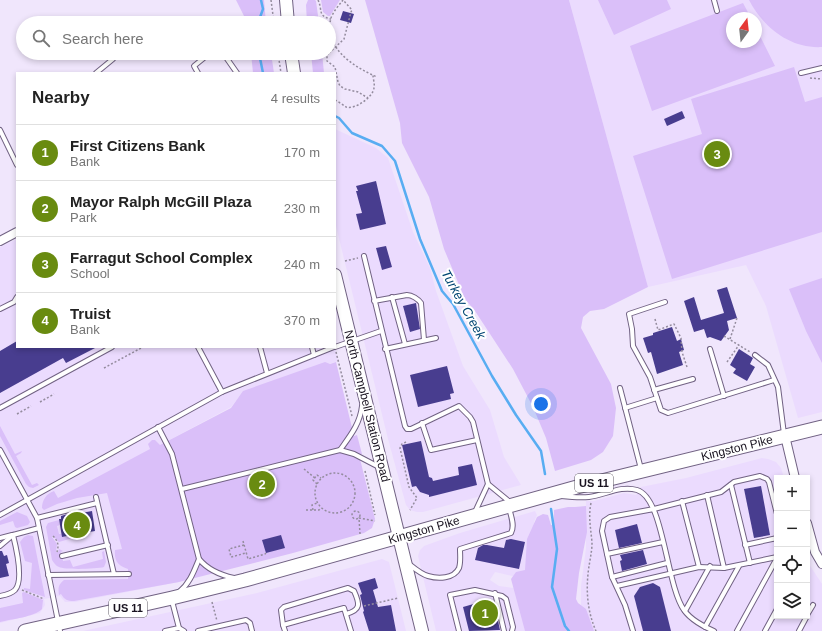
<!DOCTYPE html>
<html lang="en">
<head>
<meta charset="utf-8">
<style>
	:root { --surface:#fff; --page:#f6f6f6; --text:#222; --muted:#767676; --line:#e0e0e0; --accent:#698b10 }
	body { margin:0; font-family:Helvetica,sans-serif; background:var(--page); color:var(--text) }
	.controls { position:absolute; right:12px; bottom:12px; display:grid; overflow:hidden; border-radius:0px; box-shadow:0 2px 6px #0003 }
	.controls button { width:36px; height:36px; display:grid; place-items:center; padding:0; border:0; border-bottom:1px solid var(--line); background:var(--surface); color:var(--text); font:20px sans-serif }
	.compass { position:absolute; left:726px; top:12px; width:36px; height:36px; border-radius:50%; background:var(--surface); box-shadow:0 2px 6px #0003; rotate:15deg }
	.you { position:absolute; left:541px; top:404px; width:14px; height:14px; margin:-10px; border:3px solid #fff; border-radius:50%; background:#1a73e8; box-shadow:0 0 0 6px #1a73e833 }
	.badge { display:grid; place-items:center; width:26px; height:26px; border-radius:50%; background:var(--accent); color:#fff; font-size:13px; font-weight:700 }
	.pin { position:absolute; translate:-50% -50%; border:2px solid #fff; box-shadow:0 1px 4px #0006 }
	.list { margin:0; padding:0; list-style:none }
	h2 { display:flex; justify-content:space-between; align-items:center; height:52px; margin:0; padding:0 16px; font-size:17px }
	h2 small { font-size:13px; font-weight:400; color:var(--muted) }
	.list li { display:grid; grid-template-columns:26px 1fr auto; gap:12px; align-items:center; box-sizing:border-box; height:56px; padding:0 16px; border-top:1px solid var(--line) }
	.list b { display:block; font-size:15px; white-space:nowrap }
	.list p { margin:0; font-size:13px; white-space:nowrap; color:var(--muted) }
	.list em { font-size:13px; font-style:normal; color:var(--muted) }
	.icon { flex:none; width:22px; height:22px; fill:none; stroke:currentColor; stroke-width:2; stroke-linecap:round; stroke-linejoin:round }
	.map { position:relative; flex:none; width:822px; height:631px; overflow:hidden }
	.search { position:absolute; background:var(--surface); box-shadow:0 2px 6px #0003; left:16px; top:16px; width:320px; height:44px; display:flex; align-items:center; gap:10px; box-sizing:border-box; padding:0 14px; border-radius:22px; color:var(--muted); font-size:15px }
	.panel { position:absolute; background:var(--surface); box-shadow:0 2px 6px #0003; left:16px; top:72px; width:320px; height:276px; border-radius:0px }
	.map>svg:first-child { display:block }
	.built { fill:#ebdbfe; fill-rule:evenodd }
	.green { fill:#dabff9 }
	.lines { fill:none; stroke-linecap:round; stroke-linejoin:round }
	.stream { stroke:#58adf2; stroke-width:2.5 }
	.building { fill:#483d8f }
	.service-casing { stroke:#716283; stroke-width:6 }
	.minor-casing { stroke:#716283; stroke-width:10 }
	.secondary-casing { stroke:#716283; stroke-width:14 }
	.primary-casing { stroke:#716283; stroke-width:15 }
	.path { stroke:#948c9e; stroke-width:1.5; stroke-dasharray:2 2; stroke-linecap:butt }
	.service { stroke:#fff; stroke-width:4 }
	.minor { stroke:#fff; stroke-width:8 }
	.secondary { stroke:#fff; stroke-width:12 }
	.primary { stroke:#fff; stroke-width:13 }
	.labels { text-anchor:middle; stroke-width:4; stroke-linejoin:round; paint-order:stroke }
	.shield { fill:#fff; stroke:#5d5962; stroke-width:1 }
	.shield-label { font-size:11px; font-weight:bold; fill:#18121f }
	.street-label { font-size:12px; fill:#18121f; stroke:#fff }
	.water-label { font-size:13px; font-style:italic; fill:#054875; stroke:#fff }
</style>
</head>
<body>
<div class="map">
<svg width="822" height="631" viewBox="0 0 822 631">
	<rect width="100%" height="100%" fill="#f0e6fc"/>
	<g class="built">
		<path d="M569 0H822V412L798 418 766 306 746 265 648 287ZM732 18H756V42H732Z"/>
		<path d="M335 129 376 148 388 158 413 232 430 268 436 291 463 366 490 410 504 457 521 485 423 512H417L410 510 406 505 388 439 335 222Z"/>
		<path d="M17 239V347L335 346 338 361 300 373 239 397 231 407 160 445 179 582 75 602H65L60 596 44 599 45 605 40 613 0 623V247Z"/>
		<path d="M762 458 768 459 776 462 781 468 784 478H777V616H807V561L822 584V631H589L581 607V586L586 548V501H594L624 493 636 495 641 487 686 478Z"/>
		<path d="M535 511 537 515 534 522 537 536 530 563 521 578 495 572 490 580 499 586 521 589 529 631H436L418 556 420 550 424 546 460 533Z"/>
		<path d="M382 559 389 562 406 631H83L257 593Z"/>
	</g>
	<g class="green">
		<path d="M236 0H264L266 23H246L245 18Z"/>
		<path d="M308 0H315L316 1 319 23H307L306 5Z"/>
		<path d="M321 0H340L330 16H328L323 12Z"/>
		<path d="M365 0H569L648 287 604 309 590 311 583 317 581 328 611 384 616 408 613 436 603 452 591 460 555 471 546 438 533 407 513 369 475 311 465 299 444 249 429 197 402 143 400 123Z"/>
		<path d="M598 0H667L671 9 614 35Z"/>
		<path d="M749 0H822V47C790 49 763 27 749 0Z"/>
		<path d="M743 3 751 18H732V42H756V28L775 66 652 111 630 46Z"/>
		<path d="M251 53H271L274 73H253Z"/>
		<path d="M311 53H322L324 73H313Z"/>
		<path d="M794 67 805 102 822 97V232L672 279 633 156 702 134 691 99Z"/>
		<path d="M822 278V363L806 331 789 289Z"/>
		<path d="M325 362 330 364 336 362 354 436 357 435 362 454 359 455 375 519 372 528 364 533 293 553 179 582 74 601C67 601 65 600 61 594L59 595C58 588 58 585 64 580L128 579V569C118 566 114 561 115 550L122 549 107 493 77 498 57 504 44 510 42 508C42 500 46 494 54 491L58 498 150 449 148 444 152 440H155L160 445 231 408 243 391Z"/>
		<path d="M0 426 15 454 22 451 21 453 16 456 32 485 37 483 39 485 33 488 29 487 26 484 0 436Z"/>
		<path d="M586 506 587 532 579 573 576 599 578 603 586 609 594 631H525L511 579 516 572 525 570 527 539 537 517 543 514 548 515 551 525H554V510L568 507H575Z"/>
		<path d="M17 512 27 516 30 522 28 525 17 528 15 527 13 521 0 525V521Z"/>
		<path d="M59 520 60 525 57 526 59 534H62L63 537 79 536 59 542 53 536 52 537 57 544 56 552H58L59 549 63 551 61 552 63 561 70 560 73 567 103 559 102 552 104 551 106 562 104 567C97 569 65 570 59 567 56 566 54 563 52 560L46 527 48 523Z"/>
		<path d="M28 535 33 536 45 597 24 590V588L30 589 32 563 25 561 20 542 24 537Z"/>
		<path d="M24 592 43 600 42 609C34 617 12 619 0 622V608L23 603 22 593Z"/>
	</g>
	<g class="lines">
		<g class="stream">
			<path d="M258 23 263 9 261 0"/>
			<path d="M259 53 263 73"/>
			<path d="M335 116 339 118 352 133 382 146 395 161 420 239 442 291 453 304 492 376 516 415 541 451 545 474"/>
			<path d="M551 509 557 549 552 587 565 626 569 631"/>
		</g>
	</g>
	<g class="building">
		<path d="M343 11 354 14 351 23 340 20Z"/>
		<path d="M682 111 685 118 667 126 664 119Z"/>
		<path d="M376 181 386 224 360 230 356 214 362 213 356 191H358L356 186Z"/>
		<path d="M386 246 392 267 382 270 376 248Z"/>
		<path d="M727 287 737 318 727 321 729 330 721 341 710 337 707 338 704 329 694 332 684 301 694 297 701 320 724 313 717 290Z"/>
		<path d="M416 303 420 329 410 332 403 306Z"/>
		<path d="M672 327 677 341 681 339 684 350 679 352 683 365 657 374 651 352 648 353 643 338 653 335V333Z"/>
		<path d="M17 341V347H97L66 363 63 358 0 393V351Z"/>
		<path d="M739 349 753 358 750 364 755 367 747 381 733 373 736 369 730 365Z"/>
		<path d="M447 366 454 393 450 394 451 399 418 407 410 375Z"/>
		<path d="M421 441 429 477 432 478 433 481 459 475 458 467 472 464 477 485 429 497V495L420 492 416 486 412 487 402 445Z"/>
		<path d="M761 486 770 535 754 538 744 489Z"/>
		<path d="M92 511 95 531 62 537 59 519H61V516L71 513V515Z"/>
		<path d="M637 524 642 543 619 548 615 530Z"/>
		<path d="M281 535 285 548 266 553 262 540Z"/>
		<path d="M511 539 525 542 519 569 475 560 478 548 483 545H487L504 548 506 540Z"/>
		<path d="M643 550 647 564 622 571 620 561 622 560 620 555Z"/>
		<path d="M0 551H2L4 556 7 555 9 563 6 564 9 576 0 578Z"/>
		<path d="M375 578 378 588 373 590 378 607 391 605 396 631H369L363 612 364 611 360 595 362 594 358 583Z"/>
		<path d="M653 583 660 587 671 631H643L634 596 640 587Z"/>
		<path d="M491 599 493 608 495 607 500 630 469 631 463 607Z"/>
	</g>
	<g class="lines">
		<g class="service-casing">
			<g id="service">
				<path d="M714 0 717 11"/>
				<path d="M223 53 237 73"/>
				<path d="M96 73 113 59"/>
				<path d="M198 73 194 66 210 53"/>
				<path d="M801 73 822 68"/>
				<path d="M0 130 17 165"/>
				<path d="M364 256 405 426 407 429H411L459 406 470 417 473 422 488 484 475 512"/>
				<path d="M392 297 405 344"/>
				<path d="M374 301 407 295C412 295 418 299 421 303L424 340"/>
				<path d="M665 302 629 314 632 329 633 346 650 377 661 410 668 413 774 380"/>
				<path d="M0 309 14 302 17 297"/>
				<path d="M198 347 222 392 334 347"/>
				<path d="M260 347 267 373"/>
				<path d="M312 347 314 355"/>
				<path d="M335 347 381 331"/>
				<path d="M385 349 436 338"/>
				<path d="M710 349 724 396"/>
				<path d="M755 355 768 365 778 387 784 434"/>
				<path d="M620 388 641 469"/>
				<path d="M654 390 693 379"/>
				<path d="M0 408 112 347"/>
				<path d="M625 408 657 398"/>
				<path d="M422 423 431 450 477 440"/>
				<path d="M158 427 172 454 199 559C208 570 220 575 234 578"/>
				<path d="M0 450 37 518 60 631"/>
				<path d="M340 450C350 436 360 424 362 406"/>
				<path d="M488 484 511 503"/>
				<path d="M731 485 750 563"/>
				<path d="M182 489 340 450 354 454 379 467"/>
				<path d="M707 495 724 568"/>
				<path d="M561 496C570 497 580 498 589 497 605 495 621 485 637 490 664 498 666 585 684 610 690 619 704 627 714 631"/>
				<path d="M96 497 114 574"/>
				<path d="M682 501 699 567"/>
				<path d="M0 515 222 392"/>
				<path d="M37 518 97 503"/>
				<path d="M0 538 12 535"/>
				<path d="M745 545 777 538"/>
				<path d="M0 546 13 535"/>
				<path d="M607 554 663 542"/>
				<path d="M62 556 108 545"/>
				<path d="M409 564C414 568 421 574 428 576 438 579 454 579 459 568 461 562 460 555 460 549L511 533C515 526 511 516 509 508"/>
				<path d="M48 575 129 574"/>
				<path d="M612 577 667 563"/>
				<path d="M617 586 699 567 724 568 777 557"/>
				<path d="M179 592C190 583 194 571 199 559"/>
				<path d="M495 593 504 631"/>
				<path d="M0 596C5 595 11 594 15 590 24 580 16 547 13 535L39 528"/>
				<path d="M172 601 179 628 184 631"/>
				<path d="M685 611 710 566"/>
				<path d="M807 615 813 605"/>
				<path d="M283 625 281 610 284 607 348 588 354 591C360 604 361 610 346 614"/>
				<path d="M705 627 739 566"/>
				<path d="M165 631 179 628"/>
				<path d="M198 631 246 620 250 623 252 631"/>
				<path d="M285 631 283 625 344 608 351 631"/>
				<path d="M459 631 450 595 475 590 502 596 506 599 513 627 512 631"/>
				<path d="M633 631 625 605 612 577 602 531 604 521 610 517 654 509 721 492 734 482 760 476 767 479 769 482 777 514"/>
				<path d="M737 631 777 558"/>
				<path d="M765 631 777 609"/>
				<path d="M799 631 807 616"/>
			</g>
		</g>
		<g class="minor-casing">
			<g id="minor">
				<path d="M0 241 17 232"/>
				<path d="M785 436 795 478"/>
				<path d="M807 523 815 552 822 564"/>
			</g>
		</g>
		<g class="secondary-casing">
			<g id="secondary">
				<path d="M286 0 288 23"/>
				<path d="M291 53 294 73"/>
				<path d="M335 275 422 631"/>
			</g>
		</g>
		<g class="primary-casing">
			<path id="primary" d="M25 631 172 598 245 580 577 487 822 427"/>
		</g>
		<g class="path">
			<path d="M271 0 274 23"/>
			<path d="M318 0C323 10 317 16 331 19"/>
			<path d="M343 0C339 5 333 12 331 18 323 48 354 67 377 77"/>
			<path d="M278 53 281 73"/>
			<path d="M329 53 327 55V61L335 67 338 82 340 86 345 89 358 92 368 98"/>
			<path d="M329 53 344 39 351 12 352 10 343 0"/>
			<path d="M810 78 822 79"/>
			<path d="M335 100C339 102 343 105 346 107 355 110 373 97 374 88 375 84 373 79 373 75"/>
			<path d="M345 261 358 258"/>
			<path d="M655 319 658 330 674 324 681 338 682 352 687 367"/>
			<path d="M335 328V331"/>
			<path d="M724 336 750 352"/>
			<path d="M730 339 737 318"/>
			<path d="M336 352 352 416"/>
			<path d="M727 362 739 345"/>
			<path d="M104 368 143 347"/>
			<path d="M40 402 54 394"/>
			<path d="M17 414 31 406"/>
			<path d="M406 442 402 444 400 448 409 487 417 498 410 510"/>
			<path d="M304 469 315 478"/>
			<path d="M365 471 375 515"/>
			<circle cx="335" cy="493" r="20"/>
			<path d="M317 484 313 480 317 475 321 478"/>
			<path d="M591 503C588 517 591 529 592 543 592 553 589 563 588 574 586 594 588 613 596 631"/>
			<path d="M306 510H319L321 508"/>
			<path d="M313 510 312 505 317 503"/>
			<circle cx="356" cy="515" r="4"/>
			<path d="M360 534 359 518 375 521"/>
			<path d="M53 536C58 541 59 545 57 552"/>
			<path d="M243 541 248 559 265 554 266 553"/>
			<path d="M244 545 229 549 231 557 246 553"/>
			<path d="M22 590 44 599"/>
			<path d="M212 602 217 621"/>
			<path d="M364 606 398 598"/>
		</g>
		<use href="#service" class="service"/>
		<use href="#minor" class="minor"/>
		<use href="#secondary" class="secondary"/>
		<use href="#primary" class="primary"/>
	</g>
	<g class="labels">
		<g class="shield">
			<rect x="575" y="474" width="38" height="18" rx="3"/>
			<rect x="109" y="599" width="38" height="18" rx="3"/>
		</g>
		<g class="shield-label">
			<text x="594" y="487">US 11</text>
			<text x="128" y="612">US 11</text>
		</g>
		<g class="street-label">
			<text transform="translate(367 406) rotate(76)" y="4">North Campbell Station Road</text>
			<text transform="translate(737 448) rotate(-14)" y="4">Kingston Pike</text>
			<text transform="translate(424 530) rotate(-16)" y="4">Kingston Pike</text>
		</g>
		<g class="water-label">
			<text transform="translate(464 304) rotate(61)" y="5">Turkey Creek</text>
		</g>
	</g>
</svg>
<div class="controls">
<button>+</button>
<button>−</button>
<button><svg class="icon" aria-label="locate" viewBox="0 0 24 24"><circle cx="12" cy="12" r="6"/><path d="M12 2v4M12 18v4M2 12h4M18 12h4"/></svg></button>
<button><svg class="icon" aria-label="layers" viewBox="0 0 24 24"><path d="M12 4l9 5-9 5-9-5zM3 14l9 5 9-5"/></svg></button>
</div>
<svg class="compass" viewBox="-18 -18 36 36"><path d="M0-13l5 13h-10z" fill="#e53935"/><path d="M0 13l5-13h-10z" fill="#767676"/></svg>
<div class="you"></div>
<div class="pin badge" style="left:485px;top:613px">1</div>
<div class="pin badge" style="left:262px;top:484px">2</div>
<div class="pin badge" style="left:717px;top:154px">3</div>
<div class="pin badge" style="left:77px;top:525px">4</div>
<div class="search"><svg class="icon" aria-label="search" viewBox="0 0 24 24"><circle cx="10" cy="10" r="6"/><path d="M15 15l6 6"/></svg>Search here</div>
<section class="panel">
<h2>Nearby<small>4 results</small></h2>
<ul class="list">
<li><span class="badge">1</span><div><b>First Citizens Bank</b><p>Bank</p></div><em>170 m</em></li>
<li><span class="badge">2</span><div><b>Mayor Ralph McGill Plaza</b><p>Park</p></div><em>230 m</em></li>
<li><span class="badge">3</span><div><b>Farragut School Complex</b><p>School</p></div><em>240 m</em></li>
<li><span class="badge">4</span><div><b>Truist</b><p>Bank</p></div><em>370 m</em></li>
</ul>
</section>
</div>
</body>
</html>
